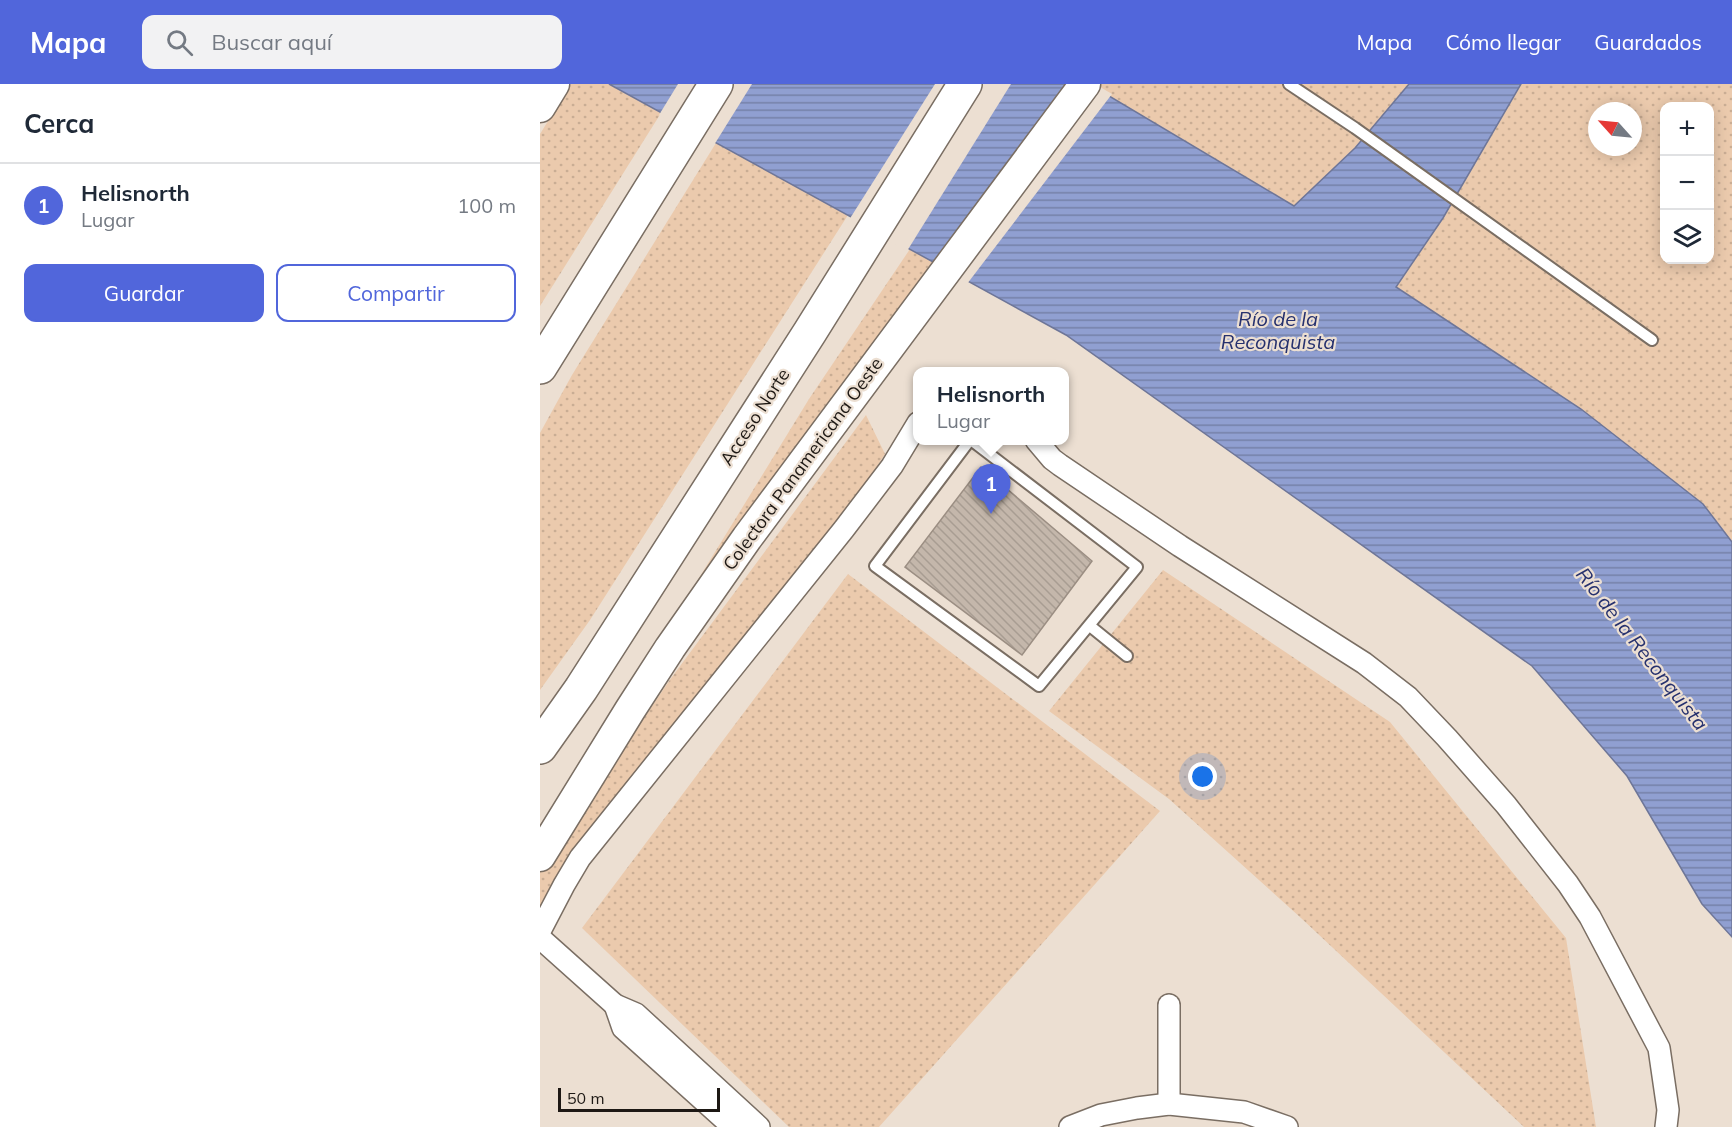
<!DOCTYPE html>
<html lang="es">
<head>
<meta charset="utf-8">
<style>
	:root { --surface:#fff; --page:#f2f2f3; --text:#1f2937; --muted:#747a83; --line:#e0e1e3; --accent:#5166db }
	body { margin:0; font-family:Mulish,sans-serif; background:var(--page); color:var(--text) }
	.controls { position:absolute; right:18px; top:18px; display:grid; overflow:hidden; border-radius:12px; box-shadow:0 3px 15px #0003 }
	.controls button { width:54px; height:54px; display:grid; place-items:center; padding:0; border:0; border-bottom:2px solid var(--line); background:var(--surface); color:var(--text); font:30px sans-serif }
	.compass { position:absolute; left:1048px; top:18px; width:54px; height:54px; border-radius:50%; background:var(--surface); box-shadow:0 3px 15px #0003; rotate:297deg }
	.scale { position:absolute; left:18px; bottom:15px; width:162px; box-sizing:border-box; padding-left:6px; border:3px solid #1d1814; border-top:0; font-size:16px; line-height:21px; white-space:nowrap; color:#1d1814; -webkit-text-stroke:4px #ecdfd2; paint-order:stroke }
	.you { position:absolute; left:663px; top:693px; width:21px; height:21px; margin:-15px; border:4px solid #fff; border-radius:50%; background:#1a73e8; box-shadow:0 0 0 9px #1a73e833 }
	.badge { display:grid; place-items:center; width:39px; height:39px; border-radius:50%; background:var(--accent); color:#fff; font-size:20px; font-weight:700 }
	.pin { position:absolute; translate:-50% -50px; filter:drop-shadow(0 2px 3px #0008) }
	.pin::after { content:''; position:absolute; top:32px; width:21px; height:18px; background:inherit; clip-path:polygon(0 0,100% 0,50% 100%) }
	.popup { position:absolute; left:373px; top:283px; width:156px; height:78px; box-sizing:border-box; display:grid; place-content:center; border-radius:12px; background:var(--surface); filter:drop-shadow(0 2px 4px #0005); font-size:20px; white-space:nowrap; color:var(--muted) }
	.popup b { font-size:22px; color:var(--text) }
	.popup::after { content:''; position:absolute; left:50%; top:100%; margin-left:-12px; border:12px solid transparent; border-top-color:var(--surface) }
	.list { margin:0; padding:0; list-style:none }
	h2 { display:flex; justify-content:space-between; align-items:center; height:78px; margin:0; padding:0 24px; font-size:26px }
	h2 small { font-size:20px; font-weight:400; color:var(--muted) }
	.list li { display:grid; grid-template-columns:39px 1fr auto; gap:18px; align-items:center; box-sizing:border-box; height:84px; padding:0 24px; border-top:2px solid var(--line) }
	.list b { display:block; font-size:22px; white-space:nowrap }
	.list p { margin:0; font-size:20px; white-space:nowrap; color:var(--muted) }
	.list em { font-size:20px; font-style:normal; color:var(--muted) }
	.actions { display:flex; gap:12px; padding:18px 24px }
	.actions a { flex:1; padding:14px 0; border:2px solid var(--accent); border-radius:12px; text-align:center; font-size:21px; color:var(--accent) }
	.actions .main { background:var(--accent); color:#fff }
	.icon { flex:none; width:33px; height:33px; fill:none; stroke:currentColor; stroke-width:2; stroke-linecap:round; stroke-linejoin:round }
	.map { position:relative; flex:none; width:1192px; height:1043px; overflow:hidden }
	header { display:flex; align-items:center; gap:36px; box-sizing:border-box; height:84px; padding:0 30px; background:var(--accent); color:#fff }
	header strong { font-size:28px }
	nav { display:flex; gap:33px; margin-inline-start:auto; font-size:21px }
	.search { width:420px; height:54px; background:var(--page); display:flex; align-items:center; gap:15px; box-sizing:border-box; padding:0 21px; border-radius:12px; color:var(--muted); font-size:22px }
	main { display:flex }
	aside { flex:1; background:var(--surface) }
	.map>svg:first-child { display:block }
	.grass { fill:url(#grass-dots); fill-rule:evenodd }
	.water { fill:url(#water-rules); stroke:#6e7698; stroke-width:1.5 }
	.pier { fill:#ecdfd2 }
	.building { fill:url(#building-back-hatch); stroke:#9b8e83; stroke-width:1.5 }
	.lines { fill:none; stroke-linecap:round; stroke-linejoin:round }
	.lane-casing { stroke:#7a6e63; stroke-width:14 }
	.street-casing { stroke:#7a6e63; stroke-width:24 }
	.secondary-casing { stroke:#7a6e63; stroke-width:33 }
	.highway-casing { stroke:#7a6e63; stroke-width:36 }
	.lane { stroke:#fff; stroke-width:10 }
	.street { stroke:#fff; stroke-width:21 }
	.secondary { stroke:#fff; stroke-width:30 }
	.highway { stroke:#fff; stroke-width:33 }
	.labels { text-anchor:middle; stroke-width:4.5; stroke-linejoin:round; paint-order:stroke }
	.street-label { font-size:18px; fill:#1d1814; stroke:#ecdfd2 }
	.water-label { font-size:20px; font-style:italic; fill:#26316e; stroke:#ecdfd2 }
</style>
</head>
<body>
<header>
<strong>Mapa</strong>
<div class="search"><svg class="icon" aria-label="search" viewBox="0 0 24 24"><circle cx="10" cy="10" r="6"/><path d="M15 15l6 6"/></svg>Buscar aquí</div>
<nav><a>Mapa</a><a>Cómo llegar</a><a>Guardados</a></nav>
</header>
<main>
<aside>
<h2>Cerca<small></small></h2>
<ul class="list">
<li><span class="badge">1</span><div><b>Helisnorth</b><p>Lugar</p></div><em>100 m</em></li>
</ul>
<div class="actions"><a class="main">Guardar</a><a>Compartir</a></div>
</aside>
<div class="map">
<svg width="1192" height="1043" viewBox="0 0 1192 1043">
	<defs>
		<pattern id="grass-dots" width="8" height="8" patternUnits="userSpaceOnUse" patternTransform="scale(1.5)"><rect width="8" height="8" fill="#ebcaad"/><path d="M2 2h.1M6 6h.1" fill="none" stroke="#c9ad94" stroke-width="1.8" stroke-linecap="round"/></pattern>
		<pattern id="water-rules" width="6" height="5" patternUnits="userSpaceOnUse" patternTransform="scale(1.5)"><rect width="6" height="5" fill="#909fd1"/><path d="M0 2.5h6" fill="none" stroke="#7581a8"/></pattern>
		<pattern id="building-back-hatch" width="6" height="6" patternUnits="userSpaceOnUse" patternTransform="scale(1.5)"><rect width="6" height="6" fill="#c4b7ab"/><path d="M-1 5l2 2M0 0l6 6M5-1l2 2" fill="none" stroke="#a89d92"/></pattern>
	</defs>
	<rect width="100%" height="100%" fill="#ecdfd2"/>
	<g class="grass">
		<path d="M31 0H69L121 29 0 222V50Z"/>
		<path d="M549 0H869L815 64 754 122Z"/>
		<path d="M981 0H1192V458L1163 420 1041 325 856 203 903 134ZM1124 22H1170V176H1124ZM1057 27H1093V63H1057Z"/>
		<path d="M176 59 308 131 50 536 0 606V349L32 291Z"/>
		<path d="M370 165 406 185 140 525 269 315Z"/>
		<path d="M326 331 345 370 318 412 56 739 21 784 0 830V789L2 785 129 597Z"/>
		<path d="M623 486 850 638 1026 854 1056 1043H984L761 834 629 715 509 627Z"/>
		<path d="M308 490 620 727 339 1043H249L42 844Z"/>
	</g>
	<path class="water" d="M69 0H549L754 122 815 64 869 0H981L903 134 856 203 1041 325 1163 420 1192 458V853L1162 820 1087 692 992 582 526 251Z"/>
	<g class="pier">
		<path d="M138 0H212L174 61 119 31Z"/>
		<path d="M395 0H471L367 167 309 136Z"/>
		<path d="M555 0 572 10 427 200 405 188Z"/>
	</g>
	<path class="building" d="M441 383 552 477 482 571 365 483Z"/>
	<g class="lines">
		<g class="lane-casing">
			<g id="lane">
				<path d="M749 0 815 44 1112 256"/>
				<path d="M430 356 335 482 499 602 597 483 431 356"/>
				<path d="M550 542 587 572"/>
			</g>
		</g>
		<g class="street-casing">
			<g id="street">
				<path d="M496 356 512 375 520 381 640 462 824 579 868 613 907 654 966 721 1028 800 1050 833 1119 964 1128 1026 1126 1043"/>
				<path d="M0 847 24 801 40 774 304 445 352 382 378 339"/>
				<path d="M0 854 75 921"/>
				<path d="M629 921V1020"/>
				<path d="M193 1043 83 944 75 921 96 930 219 1043"/>
				<path d="M530 1043 561 1031 597 1024 629 1020 704 1028 747 1043"/>
			</g>
		</g>
		<g class="secondary-casing">
			<g id="secondary">
				<path d="M0 23 14 0"/>
				<path d="M0 772 90 626 130 564 207 454 545 0"/>
			</g>
		</g>
		<g class="highway-casing">
			<g id="highway">
				<path d="M0 283 176 0"/>
				<path d="M0 663 41 605 270 248 425 0"/>
			</g>
		</g>
		<use href="#lane" class="lane"/>
		<use href="#street" class="street"/>
		<use href="#secondary" class="secondary"/>
		<use href="#highway" class="highway"/>
	</g>
	<g class="labels">
		<g class="street-label">
			<text transform="translate(215 333) rotate(-57)" y="6">Acceso Norte</text>
			<text transform="translate(263 380) rotate(-54)" y="6">Colectora Panamericana Oeste</text>
		</g>
		<g class="water-label">
			<text x="738" y="242">Río de la<tspan x="738" dy="23">Reconquista</tspan></text>
			<text transform="translate(1102 565) rotate(52)" y="7">Río de la Reconquista</text>
		</g>
	</g>
</svg>
<div class="controls">
<button>+</button>
<button>−</button>
<button><svg class="icon" aria-label="layers" viewBox="0 0 24 24"><path d="M12 4l9 5-9 5-9-5zM3 14l9 5 9-5"/></svg></button>
</div>
<svg class="compass" viewBox="-18 -18 36 36"><path d="M0-13l5 13h-10z" fill="#e53935"/><path d="M0 13l5-13h-10z" fill="#747a83"/></svg>
<div class="scale">50 m</div>
<div class="you"></div>
<div class="pin badge" style="left:451px;top:430px">1</div>
<div class="popup"><b>Helisnorth</b>Lugar</div>
</div>
</main>
</body>
</html>
